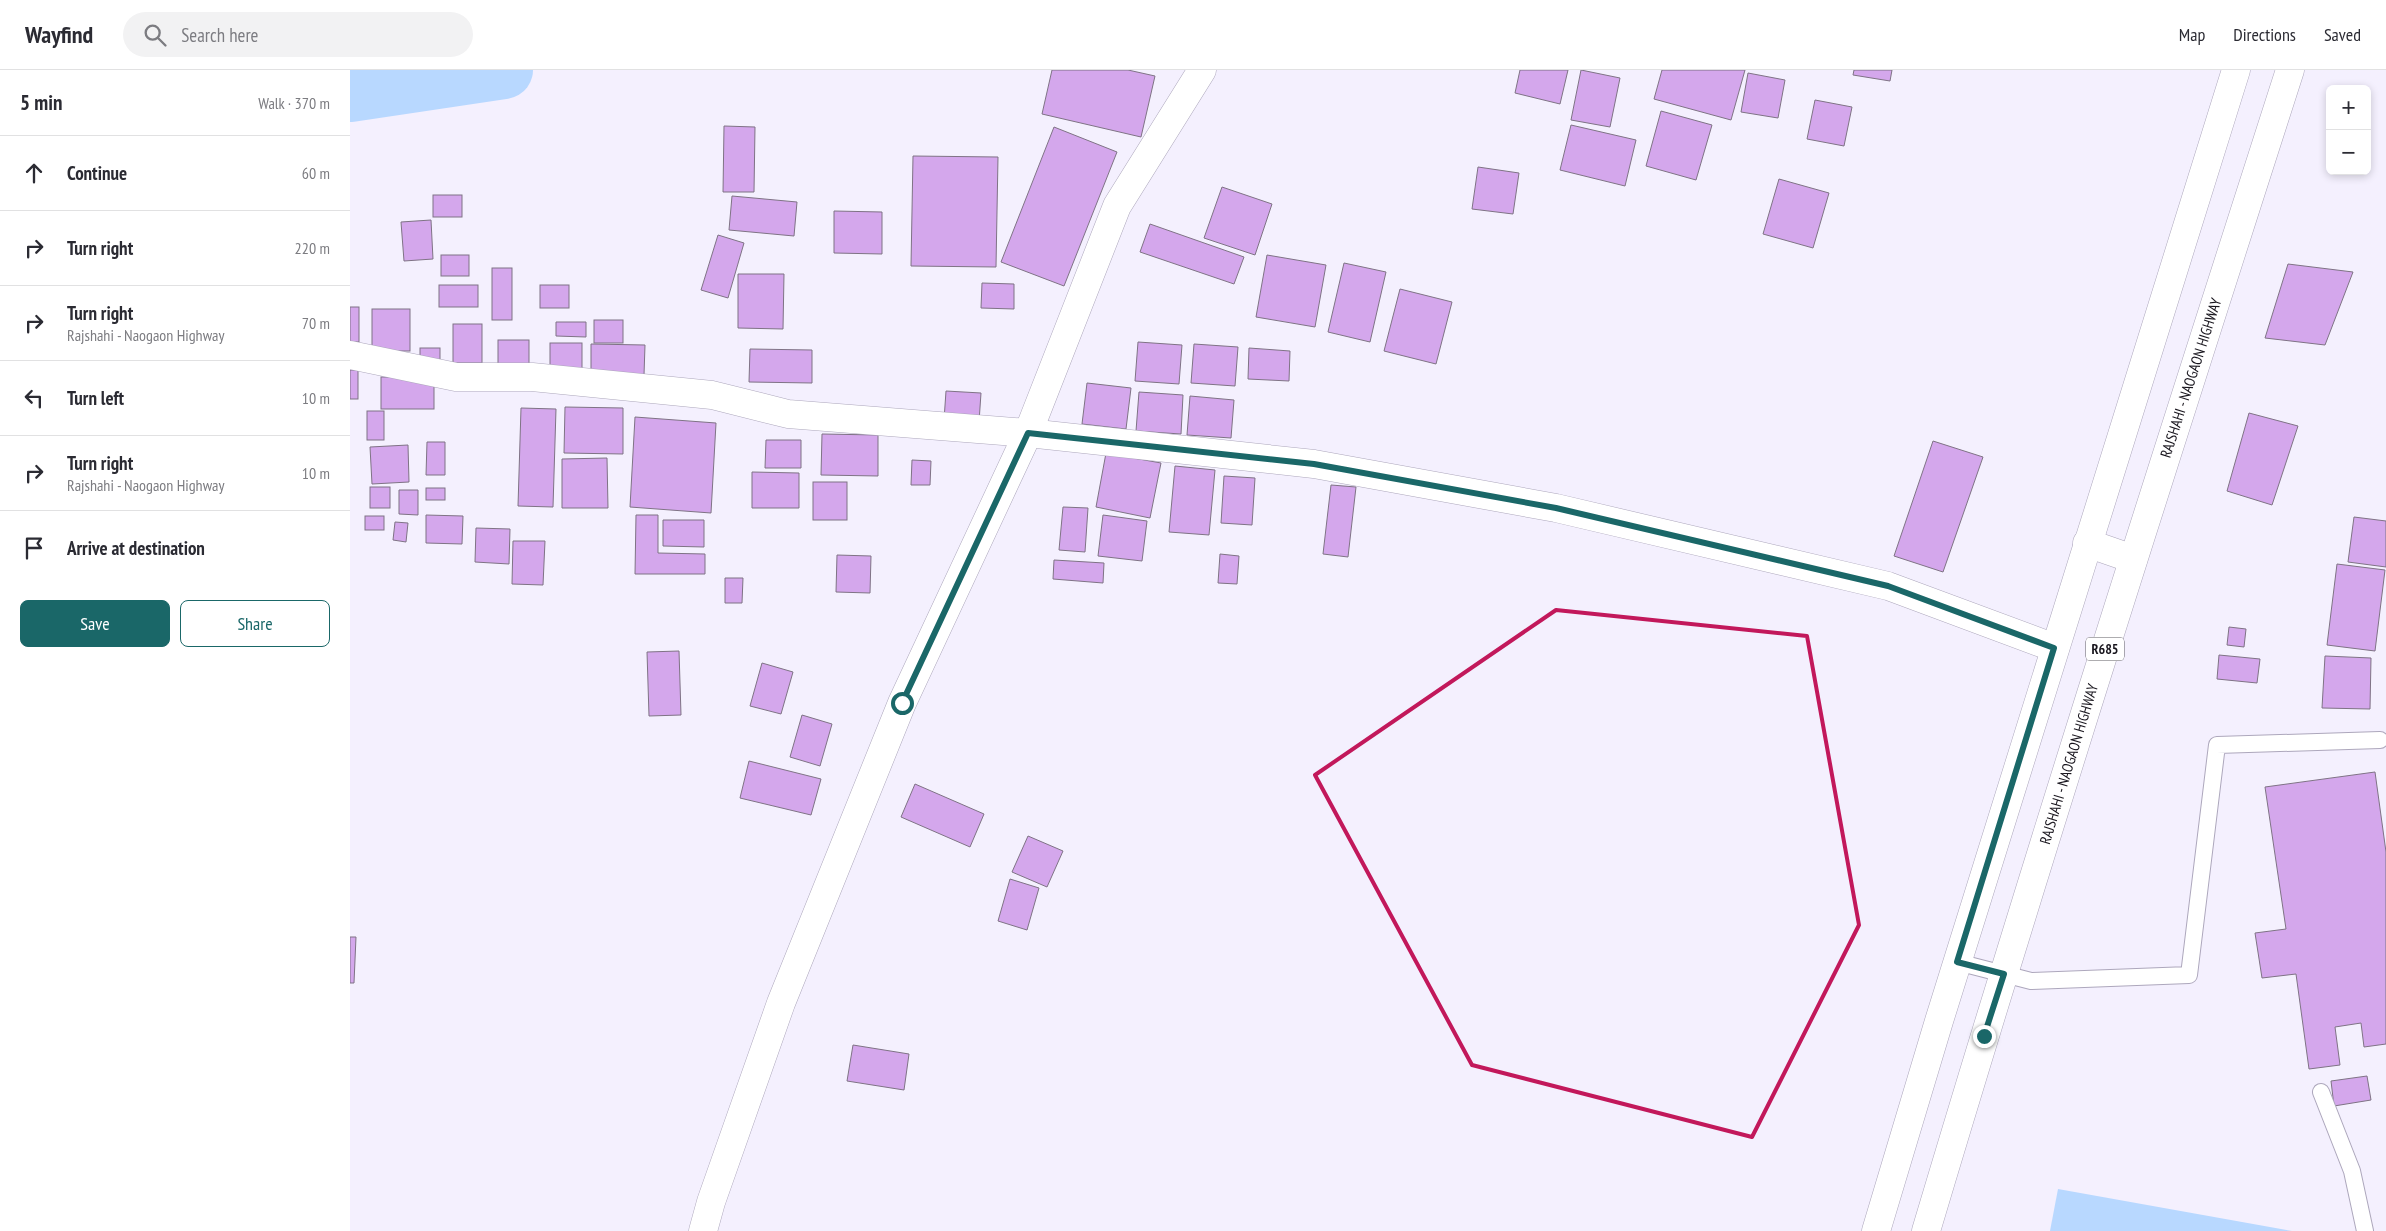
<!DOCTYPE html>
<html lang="en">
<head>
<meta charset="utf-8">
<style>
	:root { --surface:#fff; --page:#f2f2f3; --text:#2b2b33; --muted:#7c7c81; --line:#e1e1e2; --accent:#1a6768 }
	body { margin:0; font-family:"PT Sans Narrow",sans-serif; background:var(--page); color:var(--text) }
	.controls { position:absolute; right:15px; top:15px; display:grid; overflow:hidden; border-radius:8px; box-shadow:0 2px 8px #0003 }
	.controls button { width:45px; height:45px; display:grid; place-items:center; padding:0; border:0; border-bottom:1px solid var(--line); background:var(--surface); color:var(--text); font:25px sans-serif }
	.stop { position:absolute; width:15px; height:15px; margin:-11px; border:4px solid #1a6768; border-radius:50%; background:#fff }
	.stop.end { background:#1a6768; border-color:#fff; box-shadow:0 1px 5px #0008 }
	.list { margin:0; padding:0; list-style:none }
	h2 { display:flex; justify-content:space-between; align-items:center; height:65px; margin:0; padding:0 20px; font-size:21px }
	h2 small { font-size:16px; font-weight:400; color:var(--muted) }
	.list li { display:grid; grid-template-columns:32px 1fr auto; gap:15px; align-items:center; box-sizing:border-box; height:75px; padding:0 20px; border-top:1px solid var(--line) }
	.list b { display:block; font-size:19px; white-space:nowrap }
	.list p { margin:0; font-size:16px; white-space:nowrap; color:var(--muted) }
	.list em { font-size:16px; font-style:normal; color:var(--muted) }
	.actions { display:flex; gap:10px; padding:15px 20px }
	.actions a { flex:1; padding:11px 0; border:1px solid var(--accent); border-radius:8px; text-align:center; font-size:18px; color:var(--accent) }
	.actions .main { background:var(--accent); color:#fff }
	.icon { flex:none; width:28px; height:28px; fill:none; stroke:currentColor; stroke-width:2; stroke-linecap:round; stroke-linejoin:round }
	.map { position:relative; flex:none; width:2036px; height:1161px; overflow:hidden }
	header { display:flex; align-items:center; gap:30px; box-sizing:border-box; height:70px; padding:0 25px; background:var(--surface); border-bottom:1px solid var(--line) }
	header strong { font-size:24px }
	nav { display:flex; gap:28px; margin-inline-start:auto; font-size:18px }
	.search { width:350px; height:45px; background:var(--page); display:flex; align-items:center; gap:12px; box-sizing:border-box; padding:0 18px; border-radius:28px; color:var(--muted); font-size:19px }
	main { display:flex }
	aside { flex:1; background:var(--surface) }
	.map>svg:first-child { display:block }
	.water { fill:#b8d8ff }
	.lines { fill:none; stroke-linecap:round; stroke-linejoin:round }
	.river { stroke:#b8d8ff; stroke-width:58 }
	.building { fill:#d4a7ec; stroke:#7f7385 }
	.service-casing { stroke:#ada7bc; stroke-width:18 }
	.minor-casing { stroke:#ada7bc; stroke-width:29 }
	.primary-casing { stroke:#ada7bc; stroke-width:29 }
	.service { stroke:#fff; stroke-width:16 }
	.minor { stroke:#fff; stroke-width:28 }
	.primary { stroke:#fff; stroke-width:28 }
	.route { stroke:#1a6768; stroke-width:6 }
	.marked { fill:none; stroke:#c2185b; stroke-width:4; stroke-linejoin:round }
	.labels { text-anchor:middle; stroke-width:4.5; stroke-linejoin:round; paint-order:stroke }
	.shield { fill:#fff; stroke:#5d5b61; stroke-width:1 }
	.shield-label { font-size:14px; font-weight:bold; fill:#18151d }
	.street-label { font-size:15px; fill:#18151d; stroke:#fff }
</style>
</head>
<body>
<header>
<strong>Wayfind</strong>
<div class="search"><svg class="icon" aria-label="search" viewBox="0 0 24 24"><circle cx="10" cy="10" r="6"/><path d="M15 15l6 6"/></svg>Search here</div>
<nav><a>Map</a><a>Directions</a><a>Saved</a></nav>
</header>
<main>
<aside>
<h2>5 min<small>Walk · 370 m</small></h2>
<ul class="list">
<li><svg class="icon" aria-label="ahead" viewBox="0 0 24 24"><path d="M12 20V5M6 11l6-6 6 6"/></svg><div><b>Continue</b></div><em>60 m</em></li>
<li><svg class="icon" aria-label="right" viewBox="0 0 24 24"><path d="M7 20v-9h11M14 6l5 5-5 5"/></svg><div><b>Turn right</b></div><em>220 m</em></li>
<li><svg class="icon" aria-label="right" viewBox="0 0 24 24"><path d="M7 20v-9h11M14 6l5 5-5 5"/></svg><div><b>Turn right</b><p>Rajshahi - Naogaon Highway</p></div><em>70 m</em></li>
<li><svg class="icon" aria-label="left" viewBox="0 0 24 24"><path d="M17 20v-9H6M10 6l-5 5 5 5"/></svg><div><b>Turn left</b></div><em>10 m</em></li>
<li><svg class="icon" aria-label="right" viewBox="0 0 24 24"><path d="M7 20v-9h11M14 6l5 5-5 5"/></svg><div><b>Turn right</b><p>Rajshahi - Naogaon Highway</p></div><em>10 m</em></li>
<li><svg class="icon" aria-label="arrive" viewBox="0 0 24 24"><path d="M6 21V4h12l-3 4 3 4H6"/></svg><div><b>Arrive at destination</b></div></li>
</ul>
<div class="actions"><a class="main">Save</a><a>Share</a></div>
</aside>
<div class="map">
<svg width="2036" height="1161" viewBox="0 0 2036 1161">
	<rect width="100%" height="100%" fill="#f4f0fe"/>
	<path class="water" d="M1708 1119 1942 1161H1700Z"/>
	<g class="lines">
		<path class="river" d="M0 23 154 0"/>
	</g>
	<g class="building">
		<path d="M702 0H778L805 6 791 67 692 44Z"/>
		<path d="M1170 0H1218L1210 34 1165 23Z"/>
		<path d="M1231 0 1270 8 1260 57 1221 50Z"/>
		<path d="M1312 0H1395L1381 50 1304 29Z"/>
		<path d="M1504 0H1542L1540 11 1503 5Z"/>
		<path d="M1398 3 1435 10 1428 48 1391 42Z"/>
		<path d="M1465 30 1502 37 1494 76 1457 69Z"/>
		<path d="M1311 41 1362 55 1346 110 1296 96Z"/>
		<path d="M1221 55 1286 70 1275 116 1210 100Z"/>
		<path d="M374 56 405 57 404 122H373Z"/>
		<path d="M704 57 767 82 714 216 651 192Z"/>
		<path d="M563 86 648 87 646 197 561 196Z"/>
		<path d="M1128 97 1169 103 1163 144 1122 139Z"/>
		<path d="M1429 109 1479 123 1463 178 1413 164Z"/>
		<path d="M872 117 922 134 905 185 854 168Z"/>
		<rect x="83" y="125" width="29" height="22"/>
		<path d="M382 126 447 132 444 166 379 160Z"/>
		<path d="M484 141 532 142V184L484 183Z"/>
		<path d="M81 150 83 189 54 191 51 152Z"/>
		<path d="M800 154 894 187 884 214 790 182Z"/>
		<path d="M368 165 394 173 378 228 351 220Z"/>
		<rect x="91" y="185" width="28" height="21"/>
		<path d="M917 185 976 195 965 257 906 247Z"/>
		<path d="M994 193 1036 202 1020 272 978 262Z"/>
		<path d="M1938 194 2003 202 1975 275 1915 268Z"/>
		<rect x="142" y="198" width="20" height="52"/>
		<path d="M388 204H434L433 259 388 258Z"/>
		<path d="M632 213 664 214V239L631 238Z"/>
		<rect x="89" y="215" width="39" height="22"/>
		<rect x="190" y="215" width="29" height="23"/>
		<path d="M1050 219 1102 232 1086 294 1034 281Z"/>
		<rect x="0" y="237" width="9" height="35"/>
		<rect x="22" y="239" width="38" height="42"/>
		<rect x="244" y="250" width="29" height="23"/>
		<path d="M206 252H236V267L206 266Z"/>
		<rect x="103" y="254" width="29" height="39"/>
		<rect x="148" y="270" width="31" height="29"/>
		<path d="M788 272 832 275 829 314 785 311Z"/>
		<rect x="200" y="273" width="32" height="30"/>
		<path d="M241 274 295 275 294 305 241 304Z"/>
		<path d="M844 274 888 277 885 316 841 313Z"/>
		<rect x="70" y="278" width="20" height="17"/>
		<path d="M899 278 940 281 939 311 898 309Z"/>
		<path d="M400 279 462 280V313L399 312Z"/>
		<rect x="0" y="300" width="8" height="29"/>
		<rect x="31" y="307" width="53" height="32"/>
		<path d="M737 313 781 318 776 359 732 354Z"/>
		<path d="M596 321 631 323 629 352 594 350Z"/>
		<path d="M789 322 833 325 831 364 786 361Z"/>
		<path d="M840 326 884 330 881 368 837 365Z"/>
		<path d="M215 337 273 338V384L214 383Z"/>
		<path d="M171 338 206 339 203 437 168 436Z"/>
		<rect x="17" y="341" width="17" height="29"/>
		<path d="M1899 343 1948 356 1922 435 1877 421Z"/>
		<path d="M285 347 366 353 361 443 280 437Z"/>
		<path d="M472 364 528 365V406L471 405Z"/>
		<path d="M416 370H451V398H415Z"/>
		<path d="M1583 371 1633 387 1593 502 1544 486Z"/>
		<path d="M77 372H95V405H76Z"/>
		<path d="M58 375 59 412 22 414 20 377Z"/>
		<path d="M756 383 811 393 800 448 746 437Z"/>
		<path d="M257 388 258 438H212V389Z"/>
		<path d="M562 390 581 391 580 415H561Z"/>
		<path d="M825 396 865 400 859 465 819 462Z"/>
		<path d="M402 402 449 403V438H402Z"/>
		<path d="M874 406 905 408 902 455 871 453Z"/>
		<rect x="463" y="412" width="34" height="38"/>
		<path d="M981 415 1006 417 998 487 973 484Z"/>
		<rect x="20" y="417" width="20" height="21"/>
		<rect x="76" y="418" width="19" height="12"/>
		<path d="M49 420H68V445L49 444Z"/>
		<path d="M713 437 738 438 735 482 709 480Z"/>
		<path d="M76 445 113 446 112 474 76 473Z"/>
		<path d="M286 445H308V483L355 484V504H285Z"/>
		<path d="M753 445 797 451 792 491 748 486Z"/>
		<rect x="15" y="446" width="19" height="14"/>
		<path d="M2004 447 2036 451V497L1998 492Z"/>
		<path d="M313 450H354V477L313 476Z"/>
		<path d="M45 452 58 453 56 472 43 470Z"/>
		<path d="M126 458 160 459 159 494 125 492Z"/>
		<path d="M163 471H195L193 515 162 514Z"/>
		<path d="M870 484 889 486 887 514 868 513Z"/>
		<path d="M487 485 521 486 520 523 486 522Z"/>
		<path d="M704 490 754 493 753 513 703 509Z"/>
		<path d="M1987 494 2035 500 2025 581 1977 575Z"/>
		<path d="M375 508H393L392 533H375Z"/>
		<path d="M1879 557 1896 559 1894 577 1877 575Z"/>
		<path d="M329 581 331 645 299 646 297 582Z"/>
		<path d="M1869 585 1910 589 1907 613 1867 609Z"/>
		<path d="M1975 586 2021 588 2020 639 1972 638Z"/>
		<path d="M412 593 443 602 431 644 400 636Z"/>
		<path d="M452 645 482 654 470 696 440 687Z"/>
		<path d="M399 691 471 709 461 745 390 728Z"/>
		<path d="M2025 702 2036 782V974L2014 977 2011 953 1985 957 1990 995 1959 999 1946 904 1912 908 1905 863 1936 859 1915 717Z"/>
		<path d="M565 714 634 744 620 777 551 747Z"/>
		<path d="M678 766 713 781 697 817 662 802Z"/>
		<path d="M660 809 689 818 677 860 648 851Z"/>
		<path d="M0 867H6L4 913H0Z"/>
		<path d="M503 975 559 984 554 1020 497 1011Z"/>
		<path d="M2017 1006 2021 1030 1984 1036 1981 1011Z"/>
	</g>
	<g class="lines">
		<g class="service-casing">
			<g id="service">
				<path d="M1607 892 1681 911 1839 905 1867 675 2030 670"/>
				<path d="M1971 1022 2002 1101 2015 1161"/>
			</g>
		</g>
		<g class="minor-casing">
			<g id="minor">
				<path d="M0 285 106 307H182L362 325 438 344 678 363 964 394 1206 438 1538 516 1705 578"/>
				<path d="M353 1161 361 1132 431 933 552 633 678 363 767 136 852 0"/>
			</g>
		</g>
		<g class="primary-casing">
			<g id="primary">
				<path d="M1737 473 1783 489"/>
				<path d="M1526 1161 1589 951 1886 0"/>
				<path d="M1576 1161C1692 772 1816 386 1940 0"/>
			</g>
		</g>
		<use href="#service" class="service"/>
		<use href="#minor" class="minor"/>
		<use href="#primary" class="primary"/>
	</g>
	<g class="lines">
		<path class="route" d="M552 633 678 363 964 394 1206 438 1538 516 1704 578 1607 892 1654 904 1634 966"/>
	</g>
	<path class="marked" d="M1206 540 1457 566 1509 855 1402 1067 1122 995 965 705Z"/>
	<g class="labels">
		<rect class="shield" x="1736" y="567.5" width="38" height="23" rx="4"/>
		<g class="shield-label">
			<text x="1755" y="584">R685</text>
		</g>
		<g class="street-label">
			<text transform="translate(1841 308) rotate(-72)" y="5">RAJSHAHI - NAOGAON HIGHWAY</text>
			<text transform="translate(1719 694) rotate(-73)" y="5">RAJSHAHI - NAOGAON HIGHWAY</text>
		</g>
	</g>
</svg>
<div class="controls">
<button>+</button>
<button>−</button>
</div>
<div class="stop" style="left:552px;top:633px"></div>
<div class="stop end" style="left:1634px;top:966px"></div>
</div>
</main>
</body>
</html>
